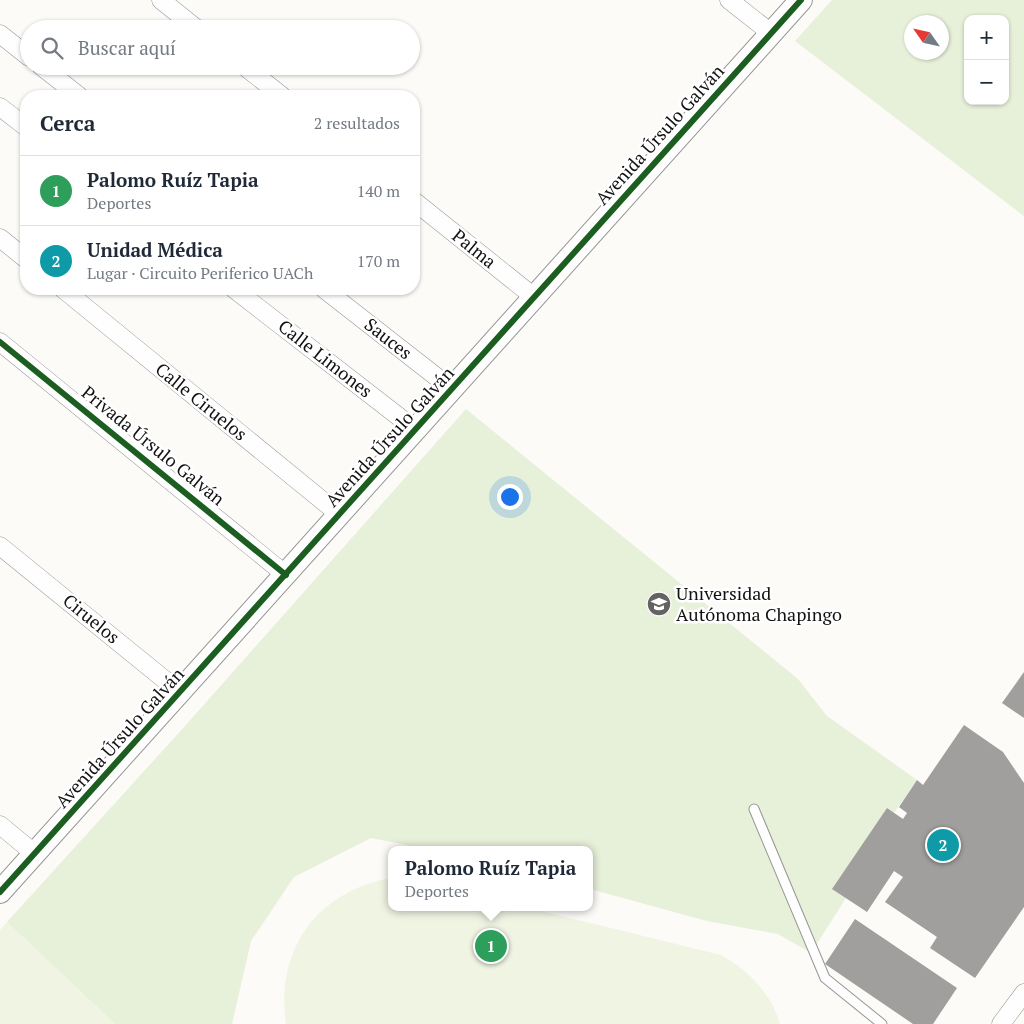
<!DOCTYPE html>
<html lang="es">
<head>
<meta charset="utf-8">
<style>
	:root { --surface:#fff; --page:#f2f2f3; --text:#1f2937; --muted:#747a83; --line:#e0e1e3; --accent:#ea580c }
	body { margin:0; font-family:"PT Serif",serif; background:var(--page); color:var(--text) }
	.controls { position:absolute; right:15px; top:15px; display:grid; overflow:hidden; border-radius:10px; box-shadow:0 1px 4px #0004 }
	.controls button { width:45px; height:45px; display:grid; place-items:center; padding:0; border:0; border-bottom:1px solid var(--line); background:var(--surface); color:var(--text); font:25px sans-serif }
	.compass { position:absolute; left:904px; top:15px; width:45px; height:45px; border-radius:50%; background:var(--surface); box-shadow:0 1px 4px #0004; rotate:304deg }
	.you { position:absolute; left:509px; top:496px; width:18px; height:18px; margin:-12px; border:4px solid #fff; border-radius:50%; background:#1a73e8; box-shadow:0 0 0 8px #1a73e833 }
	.badge { display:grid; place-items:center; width:32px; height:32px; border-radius:50%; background:var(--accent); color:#fff; font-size:16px; font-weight:700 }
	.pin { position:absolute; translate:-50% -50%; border:2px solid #fff; box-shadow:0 1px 5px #0006 }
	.popup { position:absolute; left:388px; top:846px; width:205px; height:65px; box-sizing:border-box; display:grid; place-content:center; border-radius:10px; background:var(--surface); filter:drop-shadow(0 1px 4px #0005); font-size:16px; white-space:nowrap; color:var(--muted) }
	.popup b { font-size:19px; color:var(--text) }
	.popup::after { content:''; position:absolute; left:50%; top:100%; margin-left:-10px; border:10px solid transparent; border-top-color:var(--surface) }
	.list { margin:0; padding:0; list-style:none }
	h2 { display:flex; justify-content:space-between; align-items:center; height:65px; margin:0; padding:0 20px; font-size:21px }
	h2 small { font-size:16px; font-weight:400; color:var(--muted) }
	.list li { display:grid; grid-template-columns:32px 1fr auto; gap:15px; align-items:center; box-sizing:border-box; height:70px; padding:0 20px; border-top:1px solid var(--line) }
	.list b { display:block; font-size:19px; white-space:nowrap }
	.list p { margin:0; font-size:16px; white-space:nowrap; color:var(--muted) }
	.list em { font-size:16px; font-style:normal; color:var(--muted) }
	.icon { flex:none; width:28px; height:28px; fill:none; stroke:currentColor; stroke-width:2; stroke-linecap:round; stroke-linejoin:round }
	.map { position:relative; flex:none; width:1024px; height:1024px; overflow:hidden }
	.search { position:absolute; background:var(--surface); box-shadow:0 1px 4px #0004; left:20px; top:20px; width:400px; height:55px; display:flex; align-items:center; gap:12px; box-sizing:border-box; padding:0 18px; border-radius:28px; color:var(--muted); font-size:19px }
	.panel { position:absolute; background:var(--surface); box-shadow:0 1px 4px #0004; left:20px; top:90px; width:400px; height:205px; border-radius:20px }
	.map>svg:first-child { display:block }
	.green { fill:#e7f0d9; fill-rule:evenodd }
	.pitch { fill:#f0f4e3 }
	.building { fill:#a09f9d }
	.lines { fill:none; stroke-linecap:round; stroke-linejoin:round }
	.service-casing { stroke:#979695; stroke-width:11 }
	.minor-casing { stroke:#979695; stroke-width:19 }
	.tertiary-casing { stroke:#979695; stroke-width:24 }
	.service { stroke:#fffefe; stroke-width:9 }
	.minor { stroke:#fffefe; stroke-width:18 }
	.tertiary { stroke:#fffefe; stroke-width:22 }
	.cycleway-casing { stroke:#fff; stroke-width:9 }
	.cycleway { stroke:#1b5e20; stroke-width:6 }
	.labels { text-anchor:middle; stroke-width:5; stroke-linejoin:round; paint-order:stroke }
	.street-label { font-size:18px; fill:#111; stroke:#fff }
	.poi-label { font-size:18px; fill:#111; stroke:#fff; text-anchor:start }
</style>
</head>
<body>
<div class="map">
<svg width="1024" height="1024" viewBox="0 0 1024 1024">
	<rect width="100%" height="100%" fill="#fcfbf8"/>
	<g class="green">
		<path d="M832 0H1024V216L795 41ZM968 19H1005V101H968ZM912 22H942V52H912Z"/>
		<path d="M466 409 798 679 827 716 917 780 894 813 887 808 846 898 811 953 778 934 707 921 590 889V850H432L371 838 294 877 251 941 232 1024H115L7 922 185 726Z"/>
	</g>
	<g class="pitch">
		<path d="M391 878 392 907H525L721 955C747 969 772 994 780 1024H286C275 949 318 891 391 878Z"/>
		<path d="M7 922 115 1024H0V930Z"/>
	</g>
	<g class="building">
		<path d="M1024 672V718L1002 703Z"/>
		<path d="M964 725 1003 752 1024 783V907L975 978 930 948 937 937 885 902 903 877 894 871 867 912 832 889 887 808 903 819 907 813 899 807 917 780 923 785Z"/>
		<path d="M855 919 957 988 933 1024H913L825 964Z"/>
	</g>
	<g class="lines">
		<g class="service-casing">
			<path id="service" d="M754 809 825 978 882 1024"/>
		</g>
		<g class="minor-casing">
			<g id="minor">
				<path d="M161 0 197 29"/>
				<path d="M729 0 771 33"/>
				<path d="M0 34 29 57"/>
				<path d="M41 66 79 96"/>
				<path d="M244 66 282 96"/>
				<path d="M0 107 26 127"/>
				<path d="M414 201 534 297"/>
				<path d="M0 238 26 259"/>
				<path d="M63 289 340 515"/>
				<path d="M234 289 416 430"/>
				<path d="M324 289 452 389"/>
				<path d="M0 342 286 575"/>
				<path d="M0 546 181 693"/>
				<path d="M0 825 35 854"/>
				<path d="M1001 1024 1024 993"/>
			</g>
		</g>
		<g class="tertiary-casing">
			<path id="tertiary" d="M0 892 801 0"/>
		</g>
		<use href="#service" class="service"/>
		<use href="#minor" class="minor"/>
		<use href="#tertiary" class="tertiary"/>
		<g class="cycleway-casing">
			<g id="cycleway">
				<path d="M0 342 286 575"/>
				<path d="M0 892 801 0"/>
			</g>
		</g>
		<use href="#cycleway" class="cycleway"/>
	</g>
	<defs>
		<g id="university-disc" transform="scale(1.25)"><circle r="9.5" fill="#636362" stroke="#fff"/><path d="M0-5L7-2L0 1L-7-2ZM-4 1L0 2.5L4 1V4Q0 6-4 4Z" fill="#fff"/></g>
	</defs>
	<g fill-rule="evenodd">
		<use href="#university-disc" x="659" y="604"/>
	</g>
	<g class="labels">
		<g class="street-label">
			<text transform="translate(660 135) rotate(-48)" y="6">Avenida Úrsulo Galván</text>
			<text transform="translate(474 249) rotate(39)" y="6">Palma</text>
			<text transform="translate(388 339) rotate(38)" y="6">Sauces</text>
			<text transform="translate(325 359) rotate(38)" y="6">Calle Limones</text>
			<text transform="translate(201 402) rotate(39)" y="6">Calle Ciruelos</text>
			<text transform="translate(390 437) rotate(-48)" y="6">Avenida Úrsulo Galván</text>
			<text transform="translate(153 446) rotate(39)" y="6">Privada Úrsulo Galván</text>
			<text transform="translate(91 619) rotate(39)" y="6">Ciruelos</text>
			<text transform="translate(120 738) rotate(-48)" y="6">Avenida Úrsulo Galván</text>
		</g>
		<g class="poi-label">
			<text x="676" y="600">Universidad<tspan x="676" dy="21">Autónoma Chapingo</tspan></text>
		</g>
	</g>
</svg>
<div class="controls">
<button>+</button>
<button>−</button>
</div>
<svg class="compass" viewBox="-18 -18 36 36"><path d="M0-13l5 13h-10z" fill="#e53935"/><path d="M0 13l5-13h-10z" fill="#747a83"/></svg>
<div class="you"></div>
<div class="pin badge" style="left:491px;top:946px;background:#2e9e5b">1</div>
<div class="popup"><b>Palomo Ruíz Tapia</b>Deportes</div>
<div class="pin badge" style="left:943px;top:845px;background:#0f9aa8">2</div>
<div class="search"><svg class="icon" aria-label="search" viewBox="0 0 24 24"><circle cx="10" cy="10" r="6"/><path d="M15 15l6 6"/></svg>Buscar aquí</div>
<section class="panel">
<h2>Cerca<small>2 resultados</small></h2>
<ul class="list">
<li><span class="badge" style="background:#2e9e5b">1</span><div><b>Palomo Ruíz Tapia</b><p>Deportes</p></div><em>140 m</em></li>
<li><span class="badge" style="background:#0f9aa8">2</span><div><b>Unidad Médica</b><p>Lugar · Circuito Periferico UACh</p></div><em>170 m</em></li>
</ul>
</section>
</div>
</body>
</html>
